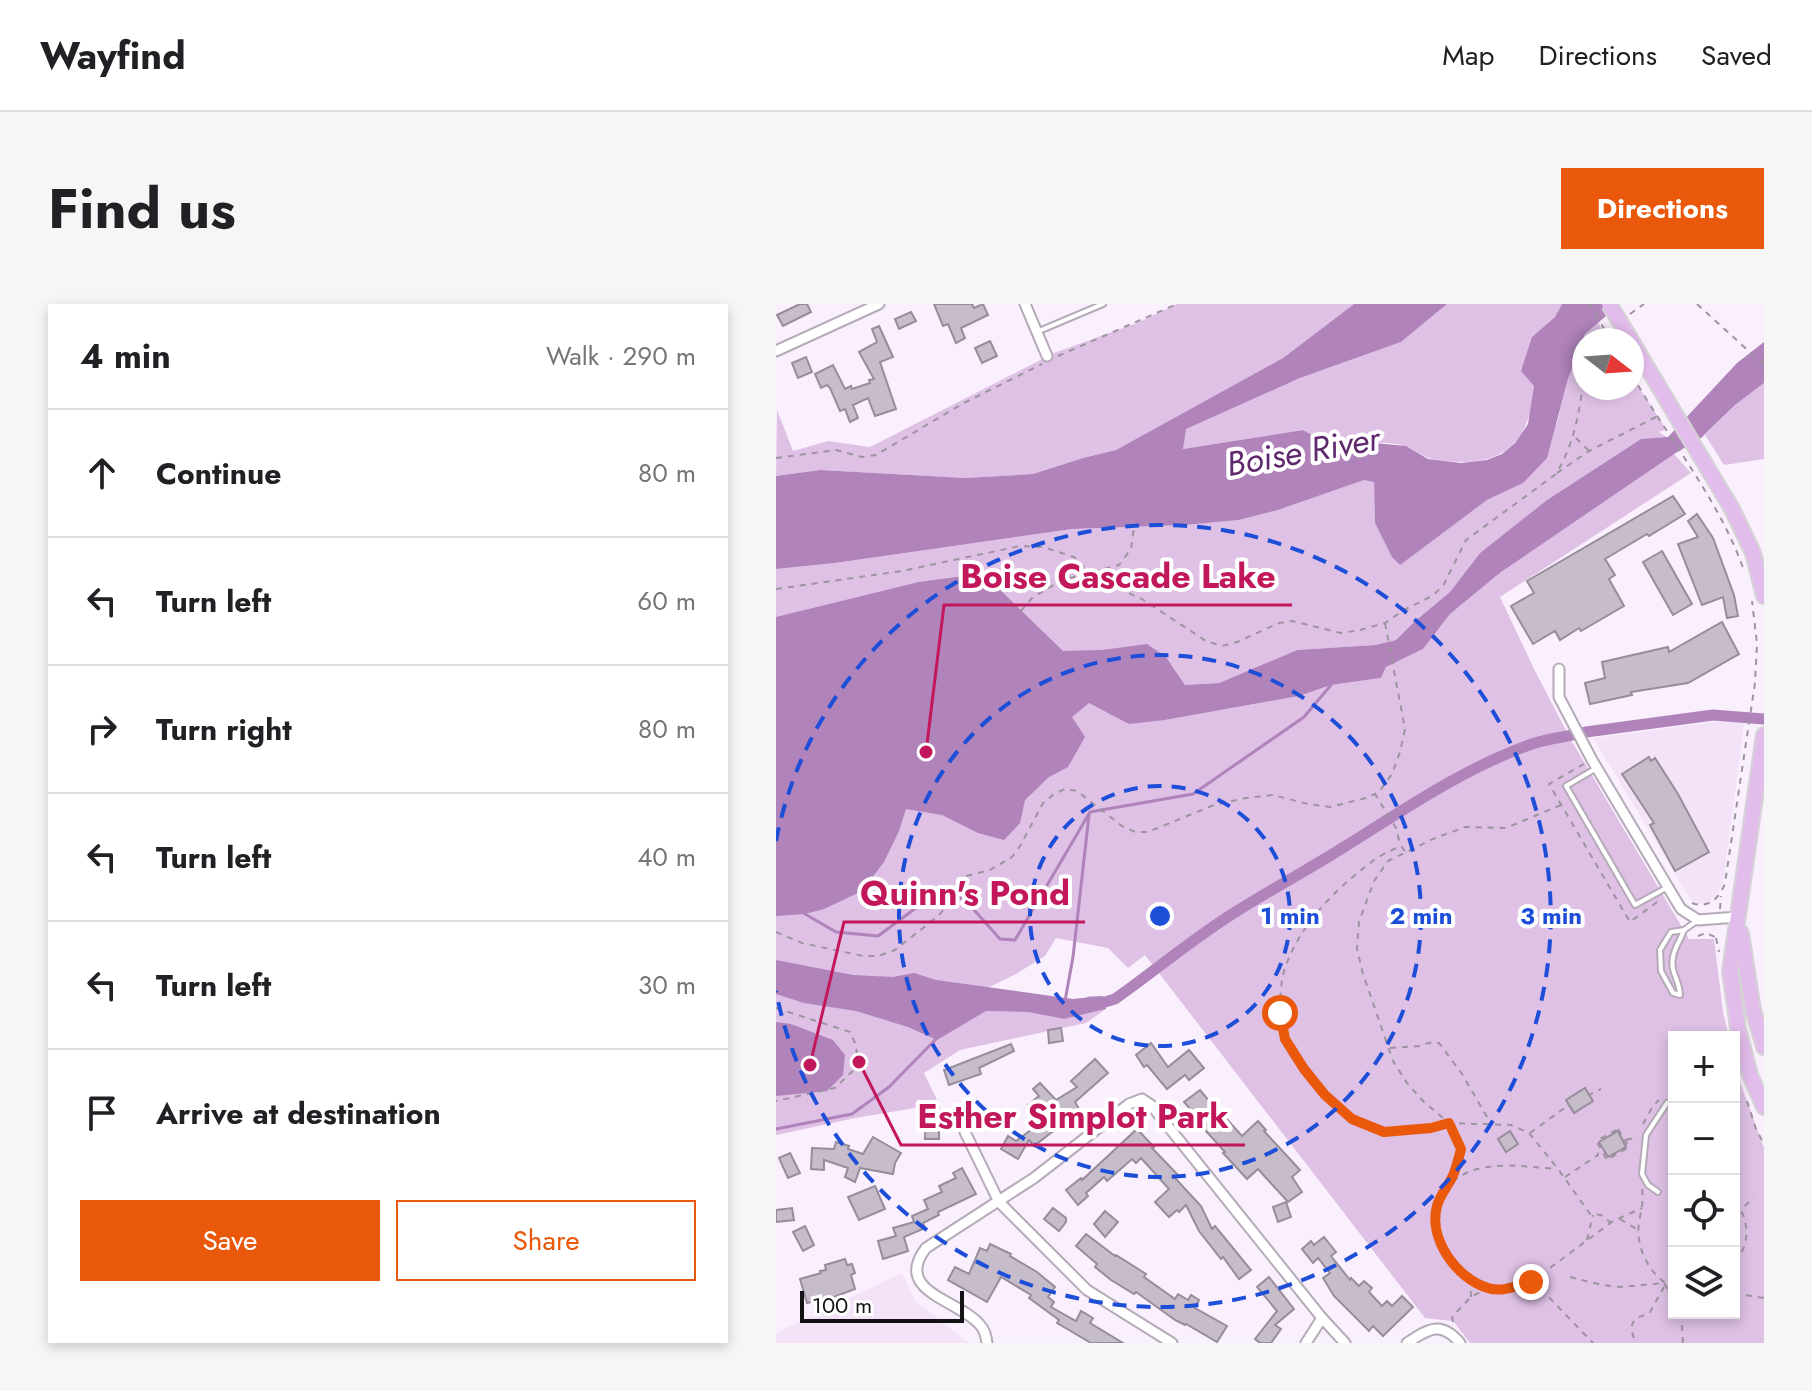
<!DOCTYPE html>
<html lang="en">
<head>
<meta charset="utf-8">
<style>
	:root { --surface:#fff; --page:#f6f6f6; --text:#202124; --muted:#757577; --line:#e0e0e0; --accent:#ea580c }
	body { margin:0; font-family:Jost,sans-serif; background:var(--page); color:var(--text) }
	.controls { position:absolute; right:24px; bottom:24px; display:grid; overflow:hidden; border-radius:0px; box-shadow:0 4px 12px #0003 }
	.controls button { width:72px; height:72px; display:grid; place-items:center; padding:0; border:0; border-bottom:2px solid var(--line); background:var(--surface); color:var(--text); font:40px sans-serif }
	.compass { position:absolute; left:796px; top:24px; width:72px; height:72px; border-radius:50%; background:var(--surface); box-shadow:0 4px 12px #0003; rotate:107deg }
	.scale { position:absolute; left:24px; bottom:20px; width:164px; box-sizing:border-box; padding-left:8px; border:4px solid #151216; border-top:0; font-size:22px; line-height:28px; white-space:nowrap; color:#151216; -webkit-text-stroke:6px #fff; paint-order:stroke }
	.stop { position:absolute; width:24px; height:24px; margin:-18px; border:6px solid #ea580c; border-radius:50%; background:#fff }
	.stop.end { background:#ea580c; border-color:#fff; box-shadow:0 2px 8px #0008 }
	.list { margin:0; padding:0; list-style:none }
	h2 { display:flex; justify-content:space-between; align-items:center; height:104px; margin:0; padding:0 32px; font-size:34px }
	h2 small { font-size:26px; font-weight:400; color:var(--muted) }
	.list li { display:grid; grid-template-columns:52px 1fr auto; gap:24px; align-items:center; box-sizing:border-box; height:128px; padding:0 32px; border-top:2px solid var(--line) }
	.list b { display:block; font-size:30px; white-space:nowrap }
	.list em { font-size:26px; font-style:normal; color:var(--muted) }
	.actions { display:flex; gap:16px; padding:24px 32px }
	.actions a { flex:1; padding:18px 0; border:2px solid var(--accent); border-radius:0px; text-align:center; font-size:28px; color:var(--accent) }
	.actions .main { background:var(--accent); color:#fff }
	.icon { flex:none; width:44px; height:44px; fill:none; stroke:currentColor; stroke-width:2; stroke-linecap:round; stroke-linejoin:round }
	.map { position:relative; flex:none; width:988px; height:1039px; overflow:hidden; border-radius:0px }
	header { display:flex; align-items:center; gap:48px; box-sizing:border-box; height:112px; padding:0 40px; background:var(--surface); border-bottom:2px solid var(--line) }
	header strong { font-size:38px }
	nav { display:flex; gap:44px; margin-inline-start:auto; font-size:28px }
	.intro { display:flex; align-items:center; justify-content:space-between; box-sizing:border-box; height:192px; padding:0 48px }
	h1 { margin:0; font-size:56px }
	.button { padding:20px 36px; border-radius:0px; background:var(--accent); color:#fff; font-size:28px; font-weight:700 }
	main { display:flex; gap:48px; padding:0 48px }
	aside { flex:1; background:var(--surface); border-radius:0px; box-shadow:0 4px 12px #0003 }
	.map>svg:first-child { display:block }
	.built { fill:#f4e3f8 }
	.green { fill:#dec1e5 }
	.water { fill:#b083bb }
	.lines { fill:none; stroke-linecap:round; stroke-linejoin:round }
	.stream { stroke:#b083bb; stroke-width:3 }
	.canal { stroke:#b083bb; stroke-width:11 }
	.building { fill:#c7bcca; stroke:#978d9a; stroke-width:2 }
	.service-casing { stroke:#b5aab7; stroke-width:8 }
	.minor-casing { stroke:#b5aab7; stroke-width:13 }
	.primary-casing { stroke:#d5d4d5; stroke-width:18 }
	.path { stroke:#9c949e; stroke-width:2; stroke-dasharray:6 6; stroke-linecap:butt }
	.service { stroke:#fff; stroke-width:4 }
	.minor { stroke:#fff; stroke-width:9 }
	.primary { stroke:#e2bceb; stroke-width:14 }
	.primary-bridge-casing { stroke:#d5d4d5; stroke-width:18; stroke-linecap:butt }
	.path-bridge { stroke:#9c949e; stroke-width:2; stroke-dasharray:6 6; stroke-linecap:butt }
	.primary-bridge { stroke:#e2bceb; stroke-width:14 }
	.route { stroke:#ea580c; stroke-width:10 }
	.ring { fill:none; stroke:#1d4ed8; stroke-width:4; stroke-dasharray:14 10 }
	.labels { text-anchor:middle; stroke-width:8; stroke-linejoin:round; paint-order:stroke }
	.water-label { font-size:34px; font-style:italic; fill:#60286d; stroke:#fff }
	.centre { fill:#1d4ed8; stroke:#fff; stroke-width:4 }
	.ring-label { font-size:24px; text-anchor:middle; font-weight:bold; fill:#1d4ed8; stroke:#fff; stroke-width:8; stroke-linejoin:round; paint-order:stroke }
	.leader { fill:none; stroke:#c2185b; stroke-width:3 }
	.callout-dot { fill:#c2185b; stroke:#fff; stroke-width:3 }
	.callout-label { font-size:34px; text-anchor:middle; font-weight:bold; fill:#c2185b; stroke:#fff; stroke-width:8; stroke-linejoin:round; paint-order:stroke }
</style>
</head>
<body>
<header>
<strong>Wayfind</strong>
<nav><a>Map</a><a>Directions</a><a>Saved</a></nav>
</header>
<div class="intro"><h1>Find us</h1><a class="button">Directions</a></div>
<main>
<aside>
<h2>4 min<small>Walk · 290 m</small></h2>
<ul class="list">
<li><svg class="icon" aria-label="ahead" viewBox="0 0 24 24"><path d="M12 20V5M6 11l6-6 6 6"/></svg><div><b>Continue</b></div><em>80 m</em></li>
<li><svg class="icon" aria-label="left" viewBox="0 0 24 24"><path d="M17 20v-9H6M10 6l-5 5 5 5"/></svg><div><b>Turn left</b></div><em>60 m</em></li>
<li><svg class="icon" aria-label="right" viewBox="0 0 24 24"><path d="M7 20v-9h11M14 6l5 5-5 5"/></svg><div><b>Turn right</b></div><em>80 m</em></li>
<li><svg class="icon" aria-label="left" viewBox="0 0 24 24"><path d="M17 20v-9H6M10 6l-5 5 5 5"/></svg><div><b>Turn left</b></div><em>40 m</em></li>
<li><svg class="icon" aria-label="left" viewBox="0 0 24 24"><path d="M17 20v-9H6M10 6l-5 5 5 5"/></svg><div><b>Turn left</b></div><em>30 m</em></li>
<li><svg class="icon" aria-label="arrive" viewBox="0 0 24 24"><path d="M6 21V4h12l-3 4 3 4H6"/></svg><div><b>Arrive at destination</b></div></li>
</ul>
<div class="actions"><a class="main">Save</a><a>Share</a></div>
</aside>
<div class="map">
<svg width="988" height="1039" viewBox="0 0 988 1039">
	<rect width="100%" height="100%" fill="#faeffd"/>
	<g class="built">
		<path d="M969 414 947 579 941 591 934 598 923 600 915 596 817 434Z"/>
		<path d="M126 969 139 997 193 1039H0V1029Z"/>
	</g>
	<g class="green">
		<path d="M401 0H578L507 54 340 146 307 154 257 170 189 174 44 166 0 172 1 106 17 147 52 137 94 143 278 49 361 19Z"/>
		<path d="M671 0H786L779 13 756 33C757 49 759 66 758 82 754 147 718 166 657 155 646 153 639 145 629 142 607 136 583 139 562 145L527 126 407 145 409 125 524 74 625 38Z"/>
		<path d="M822 19 833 36H808V84H856V73L890 125 883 128 892 134 865 135 771 196 704 249 674 288 639 317 620 336 599 341 521 346 443 379 409 381 395 360 389 416 523 392 555 381 605 374 610 363 647 345 674 310 725 268 890 143 898 150 915 169 724 293 758 365 795 436 913 635H938L947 708 953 733H898V1009H958V757L961 770 988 844V1039H694L677 1017 649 1014 369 651 352 664 332 644 280 634 269 652 240 670 211 684 182 680 210 707 252 708 288 715 330 705 310 719 184 746 148 769 163 800 79 814 0 831V265L59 259 296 225 409 221 463 216 502 206 588 176 598 177 599 219 624 260 711 196 747 179 781 119 792 75 809 30Z"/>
		<path d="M988 79V155L948 161 929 131 959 101Z"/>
	</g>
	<g class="water">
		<path d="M578 0H671L625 38 524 74 410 125 407 145 527 126 562 145 588 138 630 142 652 155 685 159 711 156 726 150 739 139 752 120 758 82 745 67 756 33 779 13 786 0H844L809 30 792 75 771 154 747 179 711 196 624 261 616 253 599 219 598 178 588 176 502 206 463 216 409 221 296 225 59 259 0 265V172L44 166 189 174 257 170 307 154 340 146 507 54Z"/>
		<path d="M988 38V79L959 101 925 134 898 150 725 268 674 310 647 345 610 363 605 374 555 381 523 392 389 416 353 420 313 399 296 413 309 433 292 463 273 473 249 496 244 519 228 536 202 529 166 511 130 505 123 527 108 558 86 587 48 605 29 610 0 612V313L143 278 195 271 220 282 287 347 326 346 371 340 390 353 409 381 443 379 521 346 599 341 620 336 639 317 674 288 704 249 771 196 865 135 892 133 961 59Z"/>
		<path d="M0 656 77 671 117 673 138 669 160 676 297 695 327 692 330 705 288 715 252 708 210 707 161 736 132 723 80 707 28 699 0 690Z"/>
		<path d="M0 718 15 720 57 736 69 751 67 771 51 787 0 792Z"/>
	</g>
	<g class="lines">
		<g class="stream">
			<path d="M29 610 60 628 102 632 167 584 191 598 224 635 239 636 314 508 417 490 528 413 555 381"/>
			<path d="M289 697 297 653 313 511"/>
			<path d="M0 825 76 810 113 783 161 734"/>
		</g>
		<path class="canal" d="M314 698H329L339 695C379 667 416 635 458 609 494 586 532 566 568 543 629 505 688 464 756 440 773 434 792 433 810 428L937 411 988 415"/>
	</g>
	<g class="building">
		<path d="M24 0H31L35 8 7 22 1 11Z"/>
		<path d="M158 0H196L198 4 207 0 212 11 185 24 189 34 180 39 172 20 167 22Z"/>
		<path d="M135 8 140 17 123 25 119 15Z"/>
		<path d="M103 22 117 53 104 58 120 105 99 112 92 94 77 101 82 114 74 118 69 105 64 107 54 84 51 81 45 84 39 70 57 61 69 85 75 82 76 85 94 79 93 76 98 75 83 48 101 38 96 25Z"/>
		<path d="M214 37 221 52 206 59 199 44Z"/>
		<path d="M30 53 36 68 22 74 16 59Z"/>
		<path d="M897 192 909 210 873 232 871 230 829 255 839 271 833 275 848 302 805 327 803 324 784 336 779 327 757 340 735 302 758 289 751 277Z"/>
		<path d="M921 210 937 234 958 291 962 312 951 314 947 293 926 301 902 240 922 233 912 217Z"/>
		<path d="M886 247 916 300 897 311 867 258Z"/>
		<path d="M946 318 963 350 912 379 855 388 856 391 814 400 809 379 829 374 826 358 892 343 893 348Z"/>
		<path d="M873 453 875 457 879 454 902 490 933 548 899 567 874 521 878 519 846 470Z"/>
		<path d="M285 724 287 737 273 739 272 726Z"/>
		<path d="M375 739 392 763 413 746 428 764 413 776 409 771 391 785 371 761 368 763 360 751Z"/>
		<path d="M235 740 238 747 203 764 205 770 173 781 168 766Z"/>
		<path d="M319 755 332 769 299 798 304 807 278 823 280 825 258 842 253 836 242 855 225 845 232 832 240 837 256 825 253 821 262 814 252 801 263 792 257 785 264 779 280 796 301 783 295 777Z"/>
		<path d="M809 784 817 797 798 809 790 796Z"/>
		<path d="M424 786 438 803 439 802 466 832 482 817 490 826 488 827 524 866 516 873 526 888 512 898 482 865 471 875 447 849 449 848 418 814 420 812 408 798Z"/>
		<path d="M150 804H163V835H149Z"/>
		<path d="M361 825 378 843 376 844 402 871 399 874 425 902 436 925 439 922 475 966 463 975 447 953 445 955 423 927 410 901 403 908 401 906 393 913 379 898 393 885 365 854 360 859 356 855 331 877 328 873 310 889 312 892 302 901 290 886 305 874 306 876Z"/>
		<path d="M734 827 742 840 730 848 722 835Z"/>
		<path d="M842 827 850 843 832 853 823 838Z"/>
		<path d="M97 833 125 849 119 859 117 870 84 864 79 878 69 873 72 864 48 856V866L35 865 36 844 58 845 60 838 73 842 72 845 87 850Z"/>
		<path d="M14 849 24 869 12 874 3 854Z"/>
		<path d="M186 864 200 890 162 908 163 911 147 919 149 924 128 933 132 947 107 955 102 937 120 932 117 924 138 918 136 912 152 905 148 896 166 888 163 882 180 874 177 869Z"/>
		<path d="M99 882 109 905 83 916 72 893Z"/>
		<path d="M510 898 515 913 502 918 497 903Z"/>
		<path d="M16 904 18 916 0 918V906Z"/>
		<path d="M277 904 290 914V918L283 927 268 915Z"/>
		<path d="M329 907 342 918 329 933 318 920Z"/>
		<path d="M29 922 38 941 27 947 17 928Z"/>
		<path d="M310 930 339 952 340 951 370 970 368 973 399 995 402 990 412 996 415 991 423 996 419 1004 451 1022 441 1038 410 1020 409 1021 399 1016 360 988 358 990 335 976 319 963 321 960 300 942Z"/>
		<path d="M548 933 560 948 555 952 574 976 575 974 583 982 588 977 596 984 593 988 606 1002 611 997 616 1002 626 992 637 1003 607 1032 597 1022 593 1027 558 992 547 974 554 969 542 954 537 959 526 945 535 937 538 941Z"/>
		<path d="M214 940 235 950 234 952 261 968 279 983 272 993 278 998 275 1003 300 1017 305 1007 317 1014 314 1019 347 1039H315L281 1019 283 1016 253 994 255 991 225 973 211 998 172 976 179 963 193 970 204 944 211 947Z"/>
		<path d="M69 955 71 961 76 960 79 969 75 971 79 985 58 993 31 999 24 975 45 969 44 967 50 966 49 961Z"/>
		<path d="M493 973 518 1005 499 1021 505 1025 495 1039H484L479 1035 501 1007 481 983Z"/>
	</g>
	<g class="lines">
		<g class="service-casing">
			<g id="service">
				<path d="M263 27 327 0"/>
				<path d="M819 465 790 482 859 601 890 584"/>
				<path d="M908 626C903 640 894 649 897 665 899 674 904 681 904 691L897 689 885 667 884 646 895 628Z"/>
				<path d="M908 626 922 616"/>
				<path d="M882 888 872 881 866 870 870 831 891 799 898 797"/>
			</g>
		</g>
		<g class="minor-casing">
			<g id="minor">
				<path d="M249 0 271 52"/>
				<path d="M0 47 103 0"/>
				<path d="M783 365V393L816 456 905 605 922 616 962 613"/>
				<path d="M189 828 223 898 311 986 396 1039"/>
				<path d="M211 1039C210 1032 209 1026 204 1021 184 996 116 988 150 944L258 874 353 800 366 795 375 801 546 1014 569 1039"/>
				<path d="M530 1039 546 1014"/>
				<path d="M631 1039C652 1025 665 1016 684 1039"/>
			</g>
		</g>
		<g class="primary-casing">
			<g id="primary">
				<path d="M856 38 956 205 977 249 988 292"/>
				<path d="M988 431 954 667 962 724 974 771 988 803"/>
				<path d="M965 629 977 706 988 743"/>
			</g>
		</g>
		<g class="path">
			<path d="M921 0 988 61"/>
			<path d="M854 10 868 0"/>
			<path d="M821 36 833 27"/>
			<path d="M282 52 401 0"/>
			<path d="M856 71C892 134 943 196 967 264"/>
			<path d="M800 134 813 147"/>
			<path d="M0 154 60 146 86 153 100 151 186 100 266 60"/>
			<path d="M781 169 813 147 880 113"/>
			<path d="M0 285 126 267 244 242 267 243 298 253 308 263 314 273 322 279 346 286 366 295 430 337 446 342 461 338 503 319 516 317 565 329 584 326 609 319 628 306 656 292 667 282 690 236 780 170C799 138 803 109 808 73"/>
			<path d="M245 307 256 294 286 276 343 261 355 245 358 223"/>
			<path d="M609 319 629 425 624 448 616 470 605 485 599 490 620 524 624 540"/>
			<path d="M808 460 773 480 854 618 881 598H887"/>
			<path d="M785 501 730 524 689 523 657 535 612 557 598 577 583 618 581 645 587 670 617 757 631 779 648 798 673 819 735 821 753 829 782 865 814 910 825 911 835 919"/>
			<path d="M629 547 625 542C614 547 602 552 593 560 557 587 524 621 509 664 503 681 502 721 510 737 527 772 567 817 606 827 624 832 655 824 673 819L685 845 678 869 669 885"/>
			<path d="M916 599C932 605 944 594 949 579L979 379 981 340 976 297"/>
			<path d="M944 605 945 592"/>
			<path d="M0 628 26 639 87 652H102L119 646 162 612 172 601 184 578 190 572 214 566 236 553 244 542 267 499 278 490 289 485 301 487 346 522 359 528H372L438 501 470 494 497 491 532 500 554 503 590 494 599 490"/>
			<path d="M922 632 930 629 939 633"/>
			<path d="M940 634 943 648"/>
			<path d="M0 704 74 728 80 741 82 762 59 784 0 797"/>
			<path d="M614 744C624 743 633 743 643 742 651 740 654 737 663 739L686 770 714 818"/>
			<path d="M971 797 980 825 988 840"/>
			<path d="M794 803 790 796 809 784 813 790"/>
			<path d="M867 820 877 802 883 796"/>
			<path d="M842 825 853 843 831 856 822 840V836Z"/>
			<path d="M754 829 787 805 795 803 798 809 817 797 813 791 825 785"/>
			<path d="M850 836 862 833"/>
			<path d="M789 873 822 851V844"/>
			<path d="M866 885C868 898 865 906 863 918 859 944 874 973 898 984"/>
			<path d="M958 898C974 912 975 944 958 957"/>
			<path d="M898 903C893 912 892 921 898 931"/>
			<path d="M958 907 965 905 978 894"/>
			<path d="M844 915 862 926"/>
			<path d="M811 936 817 911"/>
			<path d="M794 973 826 981 845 983 888 979 898 995"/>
			<path d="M696 975 711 984"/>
			<path d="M755 978 837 917 866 904"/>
			<path d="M958 992 969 991 988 994"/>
			<path d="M695 993 694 974C682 966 672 956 665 942 652 911 665 876 698 866 724 858 753 863 780 865"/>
			<path d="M905 1009 907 1039"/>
			<path d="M677 1018 676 1013 695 993 712 984 724 986 755 978 764 984 817 1039"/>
			<path d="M858 1034C852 1019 858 1013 873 1010L888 983"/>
		</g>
		<use href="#service" class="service"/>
		<use href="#minor" class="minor"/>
		<use href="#primary" class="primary"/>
		<g class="primary-bridge-casing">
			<path id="primary-bridge" d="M833 0 855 36"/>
		</g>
		<path class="path-bridge" d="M813 0 835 36"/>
		<use href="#primary-bridge" class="primary-bridge"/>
	</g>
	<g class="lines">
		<path class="route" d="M504 709 509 735 528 765 549 791 576 815 608 828 655 824 673 819 685 845C683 853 681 861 678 869 674 880 664 890 661 902 652 935 681 975 712 984 726 989 742 981 755 978"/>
	</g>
	<g class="ring">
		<circle cx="384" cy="612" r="130"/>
		<circle cx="384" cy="612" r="261"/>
		<path d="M0 537A391 391 0 1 1 0 687"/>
	</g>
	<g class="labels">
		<g class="water-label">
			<text transform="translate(527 147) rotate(-10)" y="12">Boise River</text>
		</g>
	</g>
	<circle cx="384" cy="612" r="12" class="centre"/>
	<g class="ring-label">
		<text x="514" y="620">1 min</text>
		<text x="645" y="620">2 min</text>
		<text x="775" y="620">3 min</text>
	</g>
	<path class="leader" d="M150 448L168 301H516M34 761L68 618H309M83 758L125 841H469"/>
	<g class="callout-dot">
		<circle cx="150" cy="448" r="8"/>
		<circle cx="34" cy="761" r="8"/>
		<circle cx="83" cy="758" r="8"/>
	</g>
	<g class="callout-label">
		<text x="342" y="284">Boise Cascade Lake</text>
		<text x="189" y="601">Quinn's Pond</text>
		<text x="297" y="824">Esther Simplot Park</text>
	</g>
</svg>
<div class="controls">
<button>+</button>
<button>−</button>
<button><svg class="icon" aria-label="locate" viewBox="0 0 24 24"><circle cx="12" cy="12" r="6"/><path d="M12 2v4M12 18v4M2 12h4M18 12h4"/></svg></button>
<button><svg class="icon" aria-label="layers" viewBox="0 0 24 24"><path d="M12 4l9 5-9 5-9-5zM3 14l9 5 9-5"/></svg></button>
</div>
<svg class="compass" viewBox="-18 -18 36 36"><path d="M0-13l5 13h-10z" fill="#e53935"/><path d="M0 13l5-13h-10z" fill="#757577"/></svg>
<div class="scale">100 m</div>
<div class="stop" style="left:504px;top:709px"></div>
<div class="stop end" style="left:755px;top:978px"></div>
</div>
</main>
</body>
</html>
